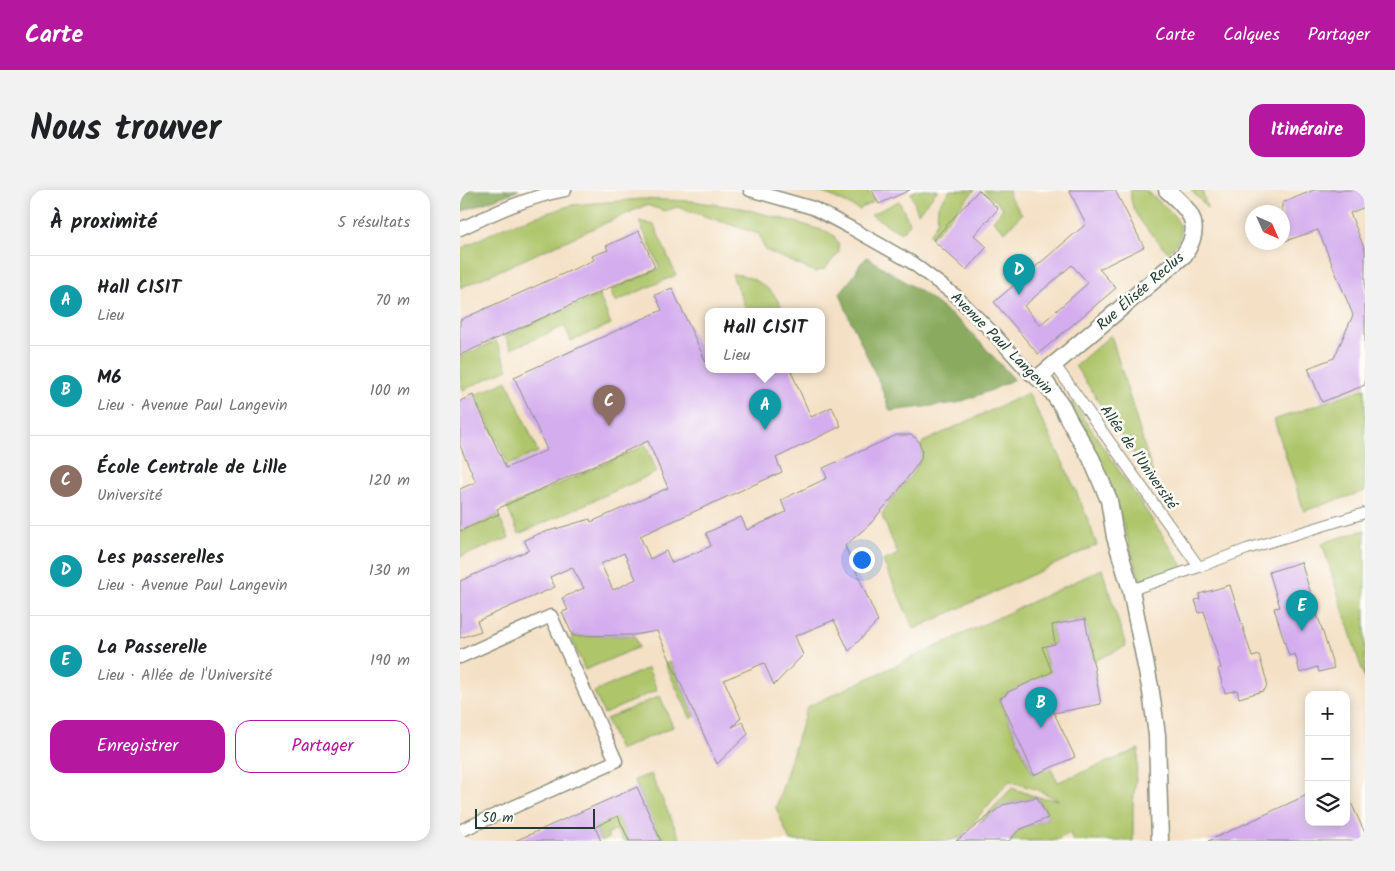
<!DOCTYPE html>
<html lang="fr">
<head>
<meta charset="utf-8">
<style>
	:root { --surface:#fff; --page:#f2f2f2; --text:#202124; --muted:#757577; --line:#e0e0e0; --accent:#b5179e }
	body { margin:0; font-family:Kalam,sans-serif; background:var(--page); color:var(--text) }
	.controls { position:absolute; right:15px; bottom:15px; display:grid; overflow:hidden; border-radius:10px; box-shadow:0 2px 12px #0003 }
	.controls button { width:45px; height:45px; display:grid; place-items:center; padding:0; border:0; border-bottom:1px solid var(--line); background:var(--surface); color:var(--text); font:25px sans-serif }
	.compass { position:absolute; left:785px; top:15px; width:45px; height:45px; border-radius:50%; background:var(--surface); box-shadow:0 2px 12px #0003; rotate:135deg }
	.scale { position:absolute; left:15px; bottom:12px; width:120px; box-sizing:border-box; padding-left:5px; border:2px solid #1f3d34; border-top:0; font-size:14px; line-height:18px; white-space:nowrap; color:#1f3d34; -webkit-text-stroke:4px #fdfcf7; paint-order:stroke }
	.you { position:absolute; left:401px; top:369px; width:18px; height:18px; margin:-12px; border:4px solid #fff; border-radius:50%; background:#1a73e8; box-shadow:0 0 0 8px #1a73e833 }
	.badge { display:grid; place-items:center; width:32px; height:32px; border-radius:50%; background:var(--accent); color:#fff; font-size:16px; font-weight:700 }
	.pin { position:absolute; translate:-50% -41px; filter:drop-shadow(0 1px 2px #0008) }
	.pin::after { content:''; position:absolute; top:26px; width:18px; height:15px; background:inherit; clip-path:polygon(0 0,100% 0,50% 100%) }
	.popup { position:absolute; left:245px; top:118px; width:120px; height:65px; box-sizing:border-box; display:grid; place-content:center; border-radius:10px; background:var(--surface); filter:drop-shadow(0 1px 4px #0005); font-size:16px; white-space:nowrap; color:var(--muted) }
	.popup b { font-size:19px; color:var(--text) }
	.popup::after { content:''; position:absolute; left:50%; top:100%; margin-left:-10px; border:10px solid transparent; border-top-color:var(--surface) }
	.list { margin:0; padding:0; list-style:none }
	h2 { display:flex; justify-content:space-between; align-items:center; height:65px; margin:0; padding:0 20px; font-size:21px }
	h2 small { font-size:16px; font-weight:400; color:var(--muted) }
	.list li { display:grid; grid-template-columns:32px 1fr auto; gap:15px; align-items:center; box-sizing:border-box; height:90px; padding:0 20px; border-top:1px solid var(--line) }
	.list b { display:block; font-size:19px; white-space:nowrap }
	.list p { margin:0; font-size:16px; white-space:nowrap; color:var(--muted) }
	.list em { font-size:16px; font-style:normal; color:var(--muted) }
	.actions { display:flex; gap:10px; padding:15px 20px }
	.actions a { flex:1; padding:11px 0; border:1px solid var(--accent); border-radius:15px; text-align:center; font-size:18px; color:var(--accent) }
	.actions .main { background:var(--accent); color:#fff }
	.icon { flex:none; width:28px; height:28px; fill:none; stroke:currentColor; stroke-width:2; stroke-linecap:round; stroke-linejoin:round }
	.map { position:relative; flex:none; width:905px; height:651px; overflow:hidden; border-radius:15px }
	header { display:flex; align-items:center; gap:30px; box-sizing:border-box; height:70px; padding:0 25px; background:var(--accent); color:#fff }
	header strong { font-size:24px }
	nav { display:flex; gap:28px; margin-inline-start:auto; font-size:18px }
	.intro { display:flex; align-items:center; justify-content:space-between; box-sizing:border-box; height:120px; padding:0 30px }
	h1 { margin:0; font-size:35px }
	.button { padding:12px 22px; border-radius:15px; background:var(--accent); color:#fff; font-size:18px; font-weight:700 }
	main { display:flex; gap:30px; padding:0 30px }
	aside { flex:1; background:var(--surface); border-radius:15px; box-shadow:0 2px 12px #0003 }
	.map>svg:first-child { display:block }
	.green { fill:#aec56a; stroke:#66814f }
	.forest { fill:#8aaa5e; stroke:#547449 }
	.building { fill:#d4adee; fill-rule:evenodd }
	.lines { fill:none; stroke-linecap:round; stroke-linejoin:round }
	.pedestrian-casing { stroke:#8a8e7c; stroke-width:12 }
	.minor-casing { stroke:#8a8e7c; stroke-width:15 }
	.tertiary-casing { stroke:#8a8e7c; stroke-width:19 }
	.pedestrian { stroke:#fff; stroke-width:10 }
	.minor { stroke:#fff; stroke-width:12 }
	.tertiary { stroke:#fff; stroke-width:16 }
	.labels { text-anchor:middle; stroke-width:5; stroke-linejoin:round; paint-order:stroke }
	.street-label { font-size:15px; fill:#1f3d34; stroke:#fdfcf7 }
</style>
</head>
<body>
<header>
<strong>Carte</strong>
<nav><a>Carte</a><a>Calques</a><a>Partager</a></nav>
</header>
<div class="intro"><h1>Nous trouver</h1><a class="button">Itinéraire</a></div>
<main>
<aside>
<h2>À proximité<small>5 résultats</small></h2>
<ul class="list">
<li><span class="badge" style="background:#0f9aa8">A</span><div><b>Hall CISIT</b><p>Lieu</p></div><em>70 m</em></li>
<li><span class="badge" style="background:#0f9aa8">B</span><div><b>M6</b><p>Lieu · Avenue Paul Langevin</p></div><em>100 m</em></li>
<li><span class="badge" style="background:#8d6e63">C</span><div><b>École Centrale de Lille</b><p>Université</p></div><em>120 m</em></li>
<li><span class="badge" style="background:#0f9aa8">D</span><div><b>Les passerelles</b><p>Lieu · Avenue Paul Langevin</p></div><em>130 m</em></li>
<li><span class="badge" style="background:#0f9aa8">E</span><div><b>La Passerelle</b><p>Lieu · Allée de l'Université</p></div><em>190 m</em></li>
</ul>
<div class="actions"><a class="main">Enregistrer</a><a>Partager</a></div>
</aside>
<div class="map">
<svg width="905" height="651" viewBox="0 0 905 651">
	<rect width="100%" height="100%" fill="#fdfcf7"/>
	<filter id="ink" filterUnits="userSpaceOnUse"><feTurbulence type="fractalNoise" baseFrequency=".02" numOctaves="2"/><feDisplacementMap in="SourceGraphic" scale="10" xChannelSelector="R" yChannelSelector="G"/><feConvolveMatrix kernelMatrix="1 2 1 2 8 2 1 2 1" color-interpolation-filters="sRGB"/></filter>
	<filter id="wash" filterUnits="userSpaceOnUse"><feTurbulence type="fractalNoise" baseFrequency=".0096" numOctaves="4" result="noise"/><feDisplacementMap in="SourceGraphic" scale="20" xChannelSelector="R" yChannelSelector="G"/><feGaussianBlur stdDeviation="1.12" result="paint"/><feColorMatrix in="noise" values="0 0 0 0 0 0 0 0 0 0 0 0 0 0 0 0 0 1.4 0 .05"/><feComposite in="paint" operator="in"/></filter>
	<g filter="url(#wash)">
		<rect width="100%" height="100%" fill="#f4e0c5"/>
		<g class="green">
			<path d="M354 0H408L414 12 403 17 400 20 371 6Z"/>
			<path d="M457 0H478L458 23 451 4V3Z"/>
			<path d="M490 0H515L472 47 469 45 477 32 478 16Z"/>
			<path d="M523 0H549L550 7 562 24 545 42 533 31 543 18Z"/>
			<path d="M671 0H685C705 17 739 37 708 62 694 46 667 23 671 0Z"/>
			<path d="M731 0H742L747 18Z"/>
			<path d="M181 9 231 11 281 18 335 32 368 42 374 46 378 53 379 62 365 79 355 82 305 60 299 44 217 17 205 21 186 15 0 98V59L46 36 112 15Z"/>
			<path d="M439 11 450 34 441 43 411 25Z"/>
			<path d="M179 31 194 35 216 85 155 112 150 100 200 78Z"/>
			<path d="M272 84C294 85 316 100 323 121H287Z"/>
			<path d="M139 105 151 134 111 151 105 136 51 159 45 146Z"/>
			<path d="M651 145 697 298 615 176Z"/>
			<path d="M36 151 48 179 3 200 0 192V167Z"/>
			<path d="M47 191 78 262 48 275 15 205Z"/>
			<path d="M905 198V301L844 321 814 230Z"/>
			<path d="M568 203C594 253 619 302 637 355L454 439 423 371 438 364 422 326C429 304 467 279 461 255L463 252Z"/>
			<path d="M613 212 723 376 680 390 656 312 608 216Z"/>
			<path d="M186 255 197 282 59 344 47 317Z"/>
			<path d="M38 325 49 348 0 367V343L8 339 7 334 13 332 15 336Z"/>
			<path d="M905 340V490L862 353Z"/>
			<path d="M642 379 666 456 630 473 629 469 633 468 625 429 592 435 595 454 582 457 588 475 594 484 546 503V505L539 509 573 584 590 577 598 592 679 559 673 615V651H613L610 643 594 651H549L559 640 588 628 577 607 543 615 518 634 552 598 577 607 599 610 580 601 549 591 501 647 488 651H330L316 618 347 517Z"/>
			<path d="M112 443 113 446 174 445 179 457 125 480 111 448Z"/>
			<path d="M211 472 235 526 231 529 205 474Z"/>
			<path d="M188 478 197 500 144 524 134 502Z"/>
			<path d="M200 506 213 537 159 560 146 529Z"/>
			<path d="M191 584 221 651H205L203 646 199 647 174 590Z"/>
			<path d="M154 615 169 651H163L156 640 147 644 149 648 141 651 135 637Z"/>
		</g>
		<g class="forest">
			<path d="M0 0H59L0 22Z"/>
			<path d="M407 67 467 106 504 135 554 189 532 200 497 213 430 221 420 194 389 127 380 103 393 87 400 74Z"/>
		</g>
		<g id="blocks">
			<g class="building">
				<path d="M412 0H450L419 14Z"/>
				<path d="M519 0 538 19 514 45 527 57 506 80 473 50Z"/>
				<path d="M609 0H655L684 57 639 79 656 98 578 164 534 112 626 34ZM612 75 628 93 580 135 564 116Z"/>
				<path d="M854 0H905V17L890 23 905 60V195L862 212 848 178 874 168 893 125 858 40 822 52V13Z"/>
				<path d="M179 41 195 77 0 165V130L134 70 132 66 148 60 146 56Z"/>
				<path d="M212 98 249 179H330L351 227 372 217 381 236 316 268 322 282 180 346 190 369 206 361 212 373 251 356 246 343 281 327 287 340 326 322 321 310 367 288 363 278 437 245H451L457 249 462 259 461 269 438 301 410 334 385 356 418 431 389 461 374 430 335 446 343 465 314 495 304 473 264 490 281 528 272 537 283 532 288 544 257 574 197 441 174 445 113 446 102 422 108 420 102 408 124 398 112 377 90 387 95 397 17 431 21 441 0 448V391L69 360 64 350 78 344 130 329 131 332 208 298 188 251 37 319 39 324 0 341V299L16 292 0 256V211L13 205 46 278 87 260 54 187 202 120 195 105ZM164 363 176 389 153 400 141 374Z"/>
				<path d="M841 372 874 478 859 482 857 477 840 483 835 464 829 466 814 418 820 417 809 382Z"/>
				<path d="M770 395 792 467 799 465 807 492 806 498 803 501 779 508 777 500 765 503 758 479 761 478 744 421 739 423 735 410 740 409 739 404Z"/>
				<path d="M625 429 641 514 594 523 615 567 574 585 540 508 546 505V503L592 482 582 457 595 454 592 435Z"/>
				<path d="M177 597 201 651H169L158 626 135 637 141 651H55Z"/>
				<path d="M886 602 905 643V651H748L849 604V632H886Z"/>
				<path d="M577 607 588 628 559 640 549 651H496L543 615Z"/>
			</g>
		</g>
	</g>
	<g filter="url(#ink)">
		<use href="#blocks" fill-opacity="0" stroke="#8a8e7c" stroke-width="1"/>
		<g class="lines">
			<g class="pedestrian-casing">
				<g id="pedestrian">
					<path d="M595 175 739 377 787 359 905 323"/>
					<path d="M671 400 739 377"/>
				</g>
			</g>
			<g class="minor-casing">
				<g id="minor">
					<path d="M290 0 353 18 391 38 451 72 496 106 535 145 570 184 578 188"/>
					<path d="M0 39C34 23 68 7 105 0"/>
					<path d="M0 467 91 426 156 571 0 641"/>
				</g>
			</g>
			<g class="tertiary-casing">
				<path id="tertiary" d="M700 651 697 545 691 502 671 400 655 347 649 310 631 268 609 230 602 216 586 193 578 188 724 65C744 35 731 21 707 0"/>
			</g>
			<use href="#pedestrian" class="pedestrian"/>
			<use href="#minor" class="minor"/>
			<use href="#tertiary" class="tertiary"/>
		</g>
	</g>
	<g class="labels">
		<g class="street-label">
			<text transform="translate(680 101) rotate(-41)" y="5">Rue Élisée Reclus</text>
			<text transform="translate(542 153) rotate(45)" y="5">Avenue Paul Langevin</text>
			<text transform="translate(679 267) rotate(55)" y="5">Allée de l'Université</text>
		</g>
	</g>
</svg>
<div class="controls">
<button>+</button>
<button>−</button>
<button><svg class="icon" aria-label="layers" viewBox="0 0 24 24"><path d="M12 4l9 5-9 5-9-5zM3 14l9 5 9-5"/></svg></button>
</div>
<svg class="compass" viewBox="-18 -18 36 36"><path d="M0-13l5 13h-10z" fill="#e53935"/><path d="M0 13l5-13h-10z" fill="#757577"/></svg>
<div class="scale">50 m</div>
<div class="you"></div>
<div class="pin badge" style="left:305px;top:240px;background:#0f9aa8">A</div>
<div class="popup"><b>Hall CISIT</b>Lieu</div>
<div class="pin badge" style="left:581px;top:538px;background:#0f9aa8">B</div>
<div class="pin badge" style="left:149px;top:236px;background:#8d6e63">C</div>
<div class="pin badge" style="left:559px;top:105px;background:#0f9aa8">D</div>
<div class="pin badge" style="left:842px;top:441px;background:#0f9aa8">E</div>
</div>
</main>
</body>
</html>
